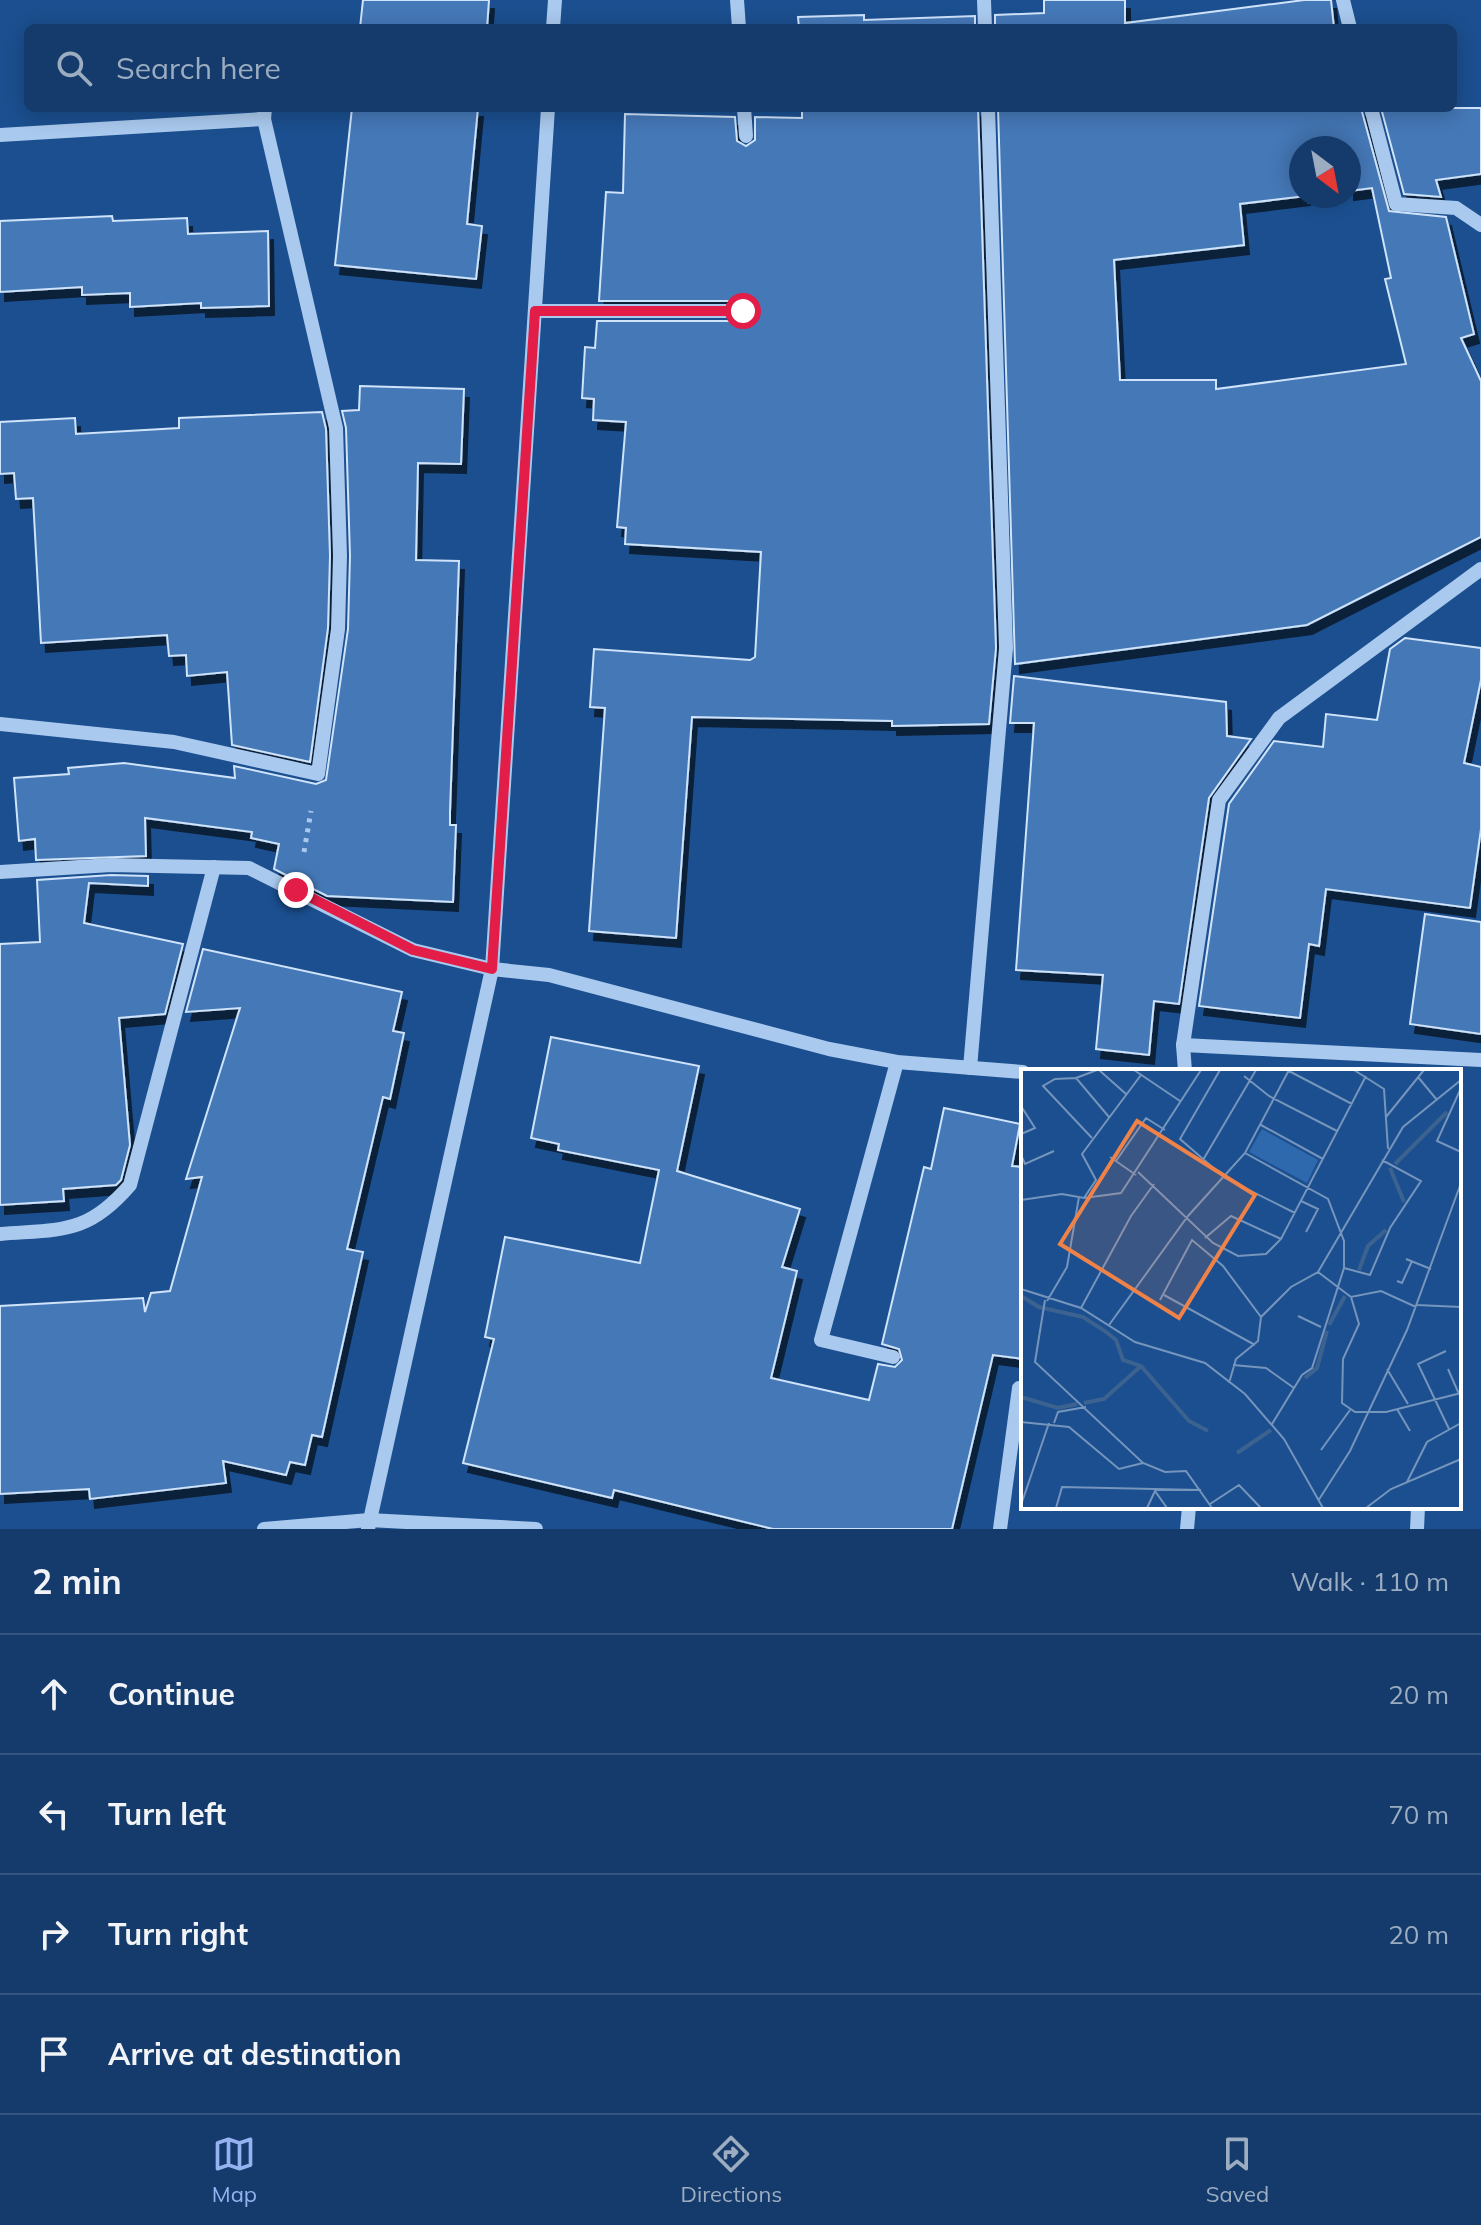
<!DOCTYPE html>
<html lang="en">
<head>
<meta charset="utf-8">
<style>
	:root { --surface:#143b6b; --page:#214673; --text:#f1f3f6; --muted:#9dadc1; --line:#33557e; --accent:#95b2f1 }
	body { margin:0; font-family:Mulish,sans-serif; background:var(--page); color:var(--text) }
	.compass { position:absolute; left:1289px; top:136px; width:72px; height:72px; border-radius:50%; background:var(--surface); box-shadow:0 4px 20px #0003; rotate:148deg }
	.stop { position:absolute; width:24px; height:24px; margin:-18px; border:6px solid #e11d48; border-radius:50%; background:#fff }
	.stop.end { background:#e11d48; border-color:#fff; box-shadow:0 2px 8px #0008 }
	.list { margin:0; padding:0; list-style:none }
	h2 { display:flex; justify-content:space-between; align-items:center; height:104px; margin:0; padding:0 32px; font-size:34px }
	h2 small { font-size:26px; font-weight:400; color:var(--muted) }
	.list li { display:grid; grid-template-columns:52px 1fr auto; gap:24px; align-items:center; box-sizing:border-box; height:120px; padding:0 32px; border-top:2px solid var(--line) }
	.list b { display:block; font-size:30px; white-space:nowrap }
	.list em { font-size:26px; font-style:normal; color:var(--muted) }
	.icon { flex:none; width:44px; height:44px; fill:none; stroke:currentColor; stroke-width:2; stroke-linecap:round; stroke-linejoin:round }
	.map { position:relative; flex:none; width:1481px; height:1529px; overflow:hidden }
	.search { position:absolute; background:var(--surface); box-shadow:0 4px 20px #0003; left:24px; right:24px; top:24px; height:88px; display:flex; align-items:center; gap:20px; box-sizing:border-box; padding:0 28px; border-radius:12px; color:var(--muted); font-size:30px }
	.sheet { height:584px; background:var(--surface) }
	nav { display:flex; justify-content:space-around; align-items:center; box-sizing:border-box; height:112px; border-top:2px solid var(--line); background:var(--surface); font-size:22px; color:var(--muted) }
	nav a { display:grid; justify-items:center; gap:4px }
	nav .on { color:var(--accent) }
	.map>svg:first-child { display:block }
	.building { fill:#4478b7; stroke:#cfe3fa; stroke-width:2; fill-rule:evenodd; filter:url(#shadow) }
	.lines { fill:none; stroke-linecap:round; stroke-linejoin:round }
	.path { stroke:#a9c9ee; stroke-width:5; stroke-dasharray:4 6; stroke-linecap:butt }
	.minor { stroke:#a9c9ee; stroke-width:14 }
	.route { stroke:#e11d48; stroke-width:10 }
	.inset-river { fill:none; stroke:#3c6290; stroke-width:4 }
	.inset-road { fill:none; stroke:#7695bc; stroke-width:2 }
	.view { fill:#ee8249; fill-opacity:0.15; stroke:#ee8249; stroke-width:4 }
	.inset-edge { fill:none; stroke:#fff; stroke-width:4 }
</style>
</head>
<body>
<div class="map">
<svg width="1481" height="1529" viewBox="0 0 1481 1529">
	<defs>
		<filter id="shadow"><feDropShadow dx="5" dy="9" stdDeviation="0" flood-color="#0009"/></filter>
	</defs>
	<rect width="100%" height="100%" fill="#1b4f8f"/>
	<g class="building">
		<path d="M363 0H489L487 28H360Z"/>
		<path d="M1044 0H1125V23L1304 0H1331L1334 28H995V15L1044 13Z"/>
		<path d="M864 15V20L975 16V28H799L798 17Z"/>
		<path d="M352 108H478L467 224 482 226 476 279 335 265Z"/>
		<path d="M802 108H978L996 648 989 724 892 726V721L692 717 676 938 589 931 605 708 590 707 594 649 750 660 755 657 761 552 625 544 626 528 617 527 626 422 593 420 594 399 582 398 585 347 595 348 597 321H743L753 312 751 305 743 301H599L606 192 623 193 625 114 735 117 737 141 746 146 755 140V117L802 118Z"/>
		<path d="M998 108H1361L1389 211 1446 217 1474 334 1461 338 1481 381V537L1307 625 1015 664ZM1301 148H1349V191L1372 188 1391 278 1385 279 1406 364 1216 389V380H1120L1114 260 1244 245 1240 204 1306 196H1301Z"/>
		<path d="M1381 108H1481V174L1436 180 1441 197 1404 194Z"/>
		<path d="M112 216 113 221 187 218 188 234 268 231 269 306 201 308V303L130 307V293L82 295V287L0 292V221Z"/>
		<path d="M360 386 464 389 461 464 418 463 416 560 459 561 450 811V825H456L453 902 327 896 274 869 279 844 251 838 252 832 145 818 146 856 36 860 35 839 19 841 14 778 69 774 68 768 124 763 235 778 234 766 316 784 326 780 348 629 350 556 346 428 342 411 359 410Z"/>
		<path d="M322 412 326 429 330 556 328 628 310 762 232 745 227 672 187 676 186 655 169 656 167 635 41 643 33 498 16 499 14 473 0 474V422L75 418 76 434 179 428V418Z"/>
		<path d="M1405 638 1481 648V680L1464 763 1481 767V829L1470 908 1326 889 1319 946 1309 944 1300 1018 1199 1006 1229 804 1274 741 1323 747 1326 714 1377 720 1390 649Z"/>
		<path d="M1014 676 1226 702 1227 736 1251 739 1209 798 1179 1004 1154 1001 1149 1055 1096 1049 1103 975 1016 970 1034 723H1010Z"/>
		<path d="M111 875 148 876V886L89 883 84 923 183 944 165 1014 119 1018 130 1145 121 1180 116 1185 63 1189 64 1201 0 1205V944L40 942 37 880Z"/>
		<path d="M1425 914 1481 922V1034L1410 1024Z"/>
		<path d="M203 949 402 992 393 1031 404 1033 390 1099 383 1097 347 1249 363 1252 322 1437 312 1435 305 1465 290 1462 286 1475 223 1461 226 1483 90 1499 89 1489 0 1494V1306L143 1298 145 1312 151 1293 170 1291 202 1177 186 1179 240 1008 186 1012Z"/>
		<path d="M551 1037 699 1066 677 1171 800 1209 782 1267 797 1271 771 1378 869 1400 878 1364 895 1367 902 1360 899 1349 882 1344 924 1167 931 1169 944 1108 1020 1124 1012 1166 1023 1167V1359L993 1355 952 1529H773L614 1490 612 1498 463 1463 494 1339 485 1337 505 1237 640 1263 659 1170 558 1150 559 1144 531 1138Z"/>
	</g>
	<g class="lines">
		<path class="path" d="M304 852 311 811"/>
		<g class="minor">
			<path d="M737 0 739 28"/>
			<path d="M984 0 985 28"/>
			<path d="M1343 0 1350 28"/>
			<path d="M553 28 555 0"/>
			<path d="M744 108 746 136"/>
			<path d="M1371 108 1396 204 1456 208 1481 225"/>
			<path d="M0 135 264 119"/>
			<path d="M535 311H743"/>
			<path d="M0 724 174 742 318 774 338 629 340 556 336 428 264 119 265 108"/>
			<path d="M0 872 111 865 249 868 413 950 492 969 549 975 829 1049 897 1062 1023 1072"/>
			<path d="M1183 1045 1481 1060"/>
			<path d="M970 1068 1006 648 988 108"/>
			<path d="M1185 1071 1183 1045 1219 800 1279 718 1481 569"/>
			<path d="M0 1234C61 1229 87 1235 130 1185L214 867"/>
			<path d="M893 1357 821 1340 897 1062"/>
			<path d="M264 1529 369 1520 536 1529"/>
			<path d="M368 1529 492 969 548 108"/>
			<path d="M1000 1529 1019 1388"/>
			<path d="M1187 1529 1189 1507"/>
			<path d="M1417 1529 1418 1507"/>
		</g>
	</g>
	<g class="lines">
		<path class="route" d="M296 890 413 950 492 969 535 311H743"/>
	</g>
	<g transform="translate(1021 1069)">
		<rect width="440" height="440" fill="#1b4f8f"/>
		<path d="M241 60 297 91 286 114 228 83Z" fill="#2e69ad"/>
		<path class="inset-river" d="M374 95 426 43M369 99 383 133M338 201 347 177 365 161M0 227 18 238 62 248 84 262 95 271 102 291 120 297 168 352 187 362M308 256 324 227M284 309 296 299 306 262M0 328 37 339 56 335M63 334 83 330 120 297M216 384 250 361"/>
		<path class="inset-road" d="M76 1 55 9 88 48M78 1 105 25M113 1 159 32M199 1 159 70 204 109 274 144M266 1 331 35M333 1 363 20 367 80M223 7 248 27 316 62M397 8 416 31M55 9 34 10 22 17 71 69M440 19 416 72 440 83M0 37 14 59 0 65M365 48 403 1M240 56 302 90M224 84 307 130 323 172V199L291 299 281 306 251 355M0 86 4 95 33 82M89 88 115 106M182 91 235 1M95 92 125 49 144 61M117 103 192 174 217 187 245 185 260 170 345 7M63 129 100 124 180 1M0 131 41 125 63 129 75 111 61 85 120 6M280 132 297 140 285 163M184 169 210 147 260 170M385 190 410 200M323 199 349 206 369 159 400 112 361 91M297 203 330 228 360 222 395 238M376 212 381 214 391 192M0 220 60 239 114 273 184 294 224 325 263 370 302 439M143 226 234 276M330 228 338 255 322 290 321 334 334 343H365L440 324M24 231 14 293 122 394 144 403 165 402 191 439M139 231 171 171 202 197 240 248 237 272 215 290 208 314M26 232 46 198 58 128M396 236 440 238M60 239 110 147 133 115M277 247 300 258M240 248 270 218 297 203 382 58 440 11M88 256 167 147 224 84 268 1M425 282 397 295 428 360M212 296 245 299 273 319M366 300 387 335M427 300 438 325M376 340 389 362M0 353 48 358 98 400 122 394M33 354 37 343 65 338M300 381 329 341M386 413 406 373 440 354M297 432 329 382 386 261 440 114M189 435 218 416 240 439M0 436 28 354M35 439 41 418 180 421M126 439 134 422 146 439M345 439 370 420 440 390"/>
		<path class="view" d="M116 52 234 126 158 249 39 175Z"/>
		<rect width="440" height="440" class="inset-edge"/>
	</g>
</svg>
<svg class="compass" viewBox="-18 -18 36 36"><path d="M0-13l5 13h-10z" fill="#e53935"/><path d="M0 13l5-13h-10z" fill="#9dadc1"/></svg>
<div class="stop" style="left:743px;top:311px"></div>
<div class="stop end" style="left:296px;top:890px"></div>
<div class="search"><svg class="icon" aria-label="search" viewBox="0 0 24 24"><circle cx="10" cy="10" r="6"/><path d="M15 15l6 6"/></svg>Search here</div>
</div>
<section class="sheet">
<h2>2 min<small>Walk · 110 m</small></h2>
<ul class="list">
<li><svg class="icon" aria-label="ahead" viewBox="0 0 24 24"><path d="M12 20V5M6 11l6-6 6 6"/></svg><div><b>Continue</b></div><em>20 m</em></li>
<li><svg class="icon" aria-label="left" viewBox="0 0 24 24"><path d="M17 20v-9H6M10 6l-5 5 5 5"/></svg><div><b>Turn left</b></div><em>70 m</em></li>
<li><svg class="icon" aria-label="right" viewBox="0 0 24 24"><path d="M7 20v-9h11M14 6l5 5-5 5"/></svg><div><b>Turn right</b></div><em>20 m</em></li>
<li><svg class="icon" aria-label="arrive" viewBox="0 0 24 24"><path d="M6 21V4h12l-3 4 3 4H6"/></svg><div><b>Arrive at destination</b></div></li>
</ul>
</section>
<nav>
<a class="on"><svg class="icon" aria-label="map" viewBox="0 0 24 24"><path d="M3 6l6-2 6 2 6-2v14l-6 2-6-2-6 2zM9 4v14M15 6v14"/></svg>Map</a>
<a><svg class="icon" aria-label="directions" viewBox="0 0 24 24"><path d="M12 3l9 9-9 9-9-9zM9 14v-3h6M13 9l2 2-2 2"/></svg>Directions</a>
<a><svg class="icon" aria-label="saved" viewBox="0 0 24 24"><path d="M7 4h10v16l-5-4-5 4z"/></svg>Saved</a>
</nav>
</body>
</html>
